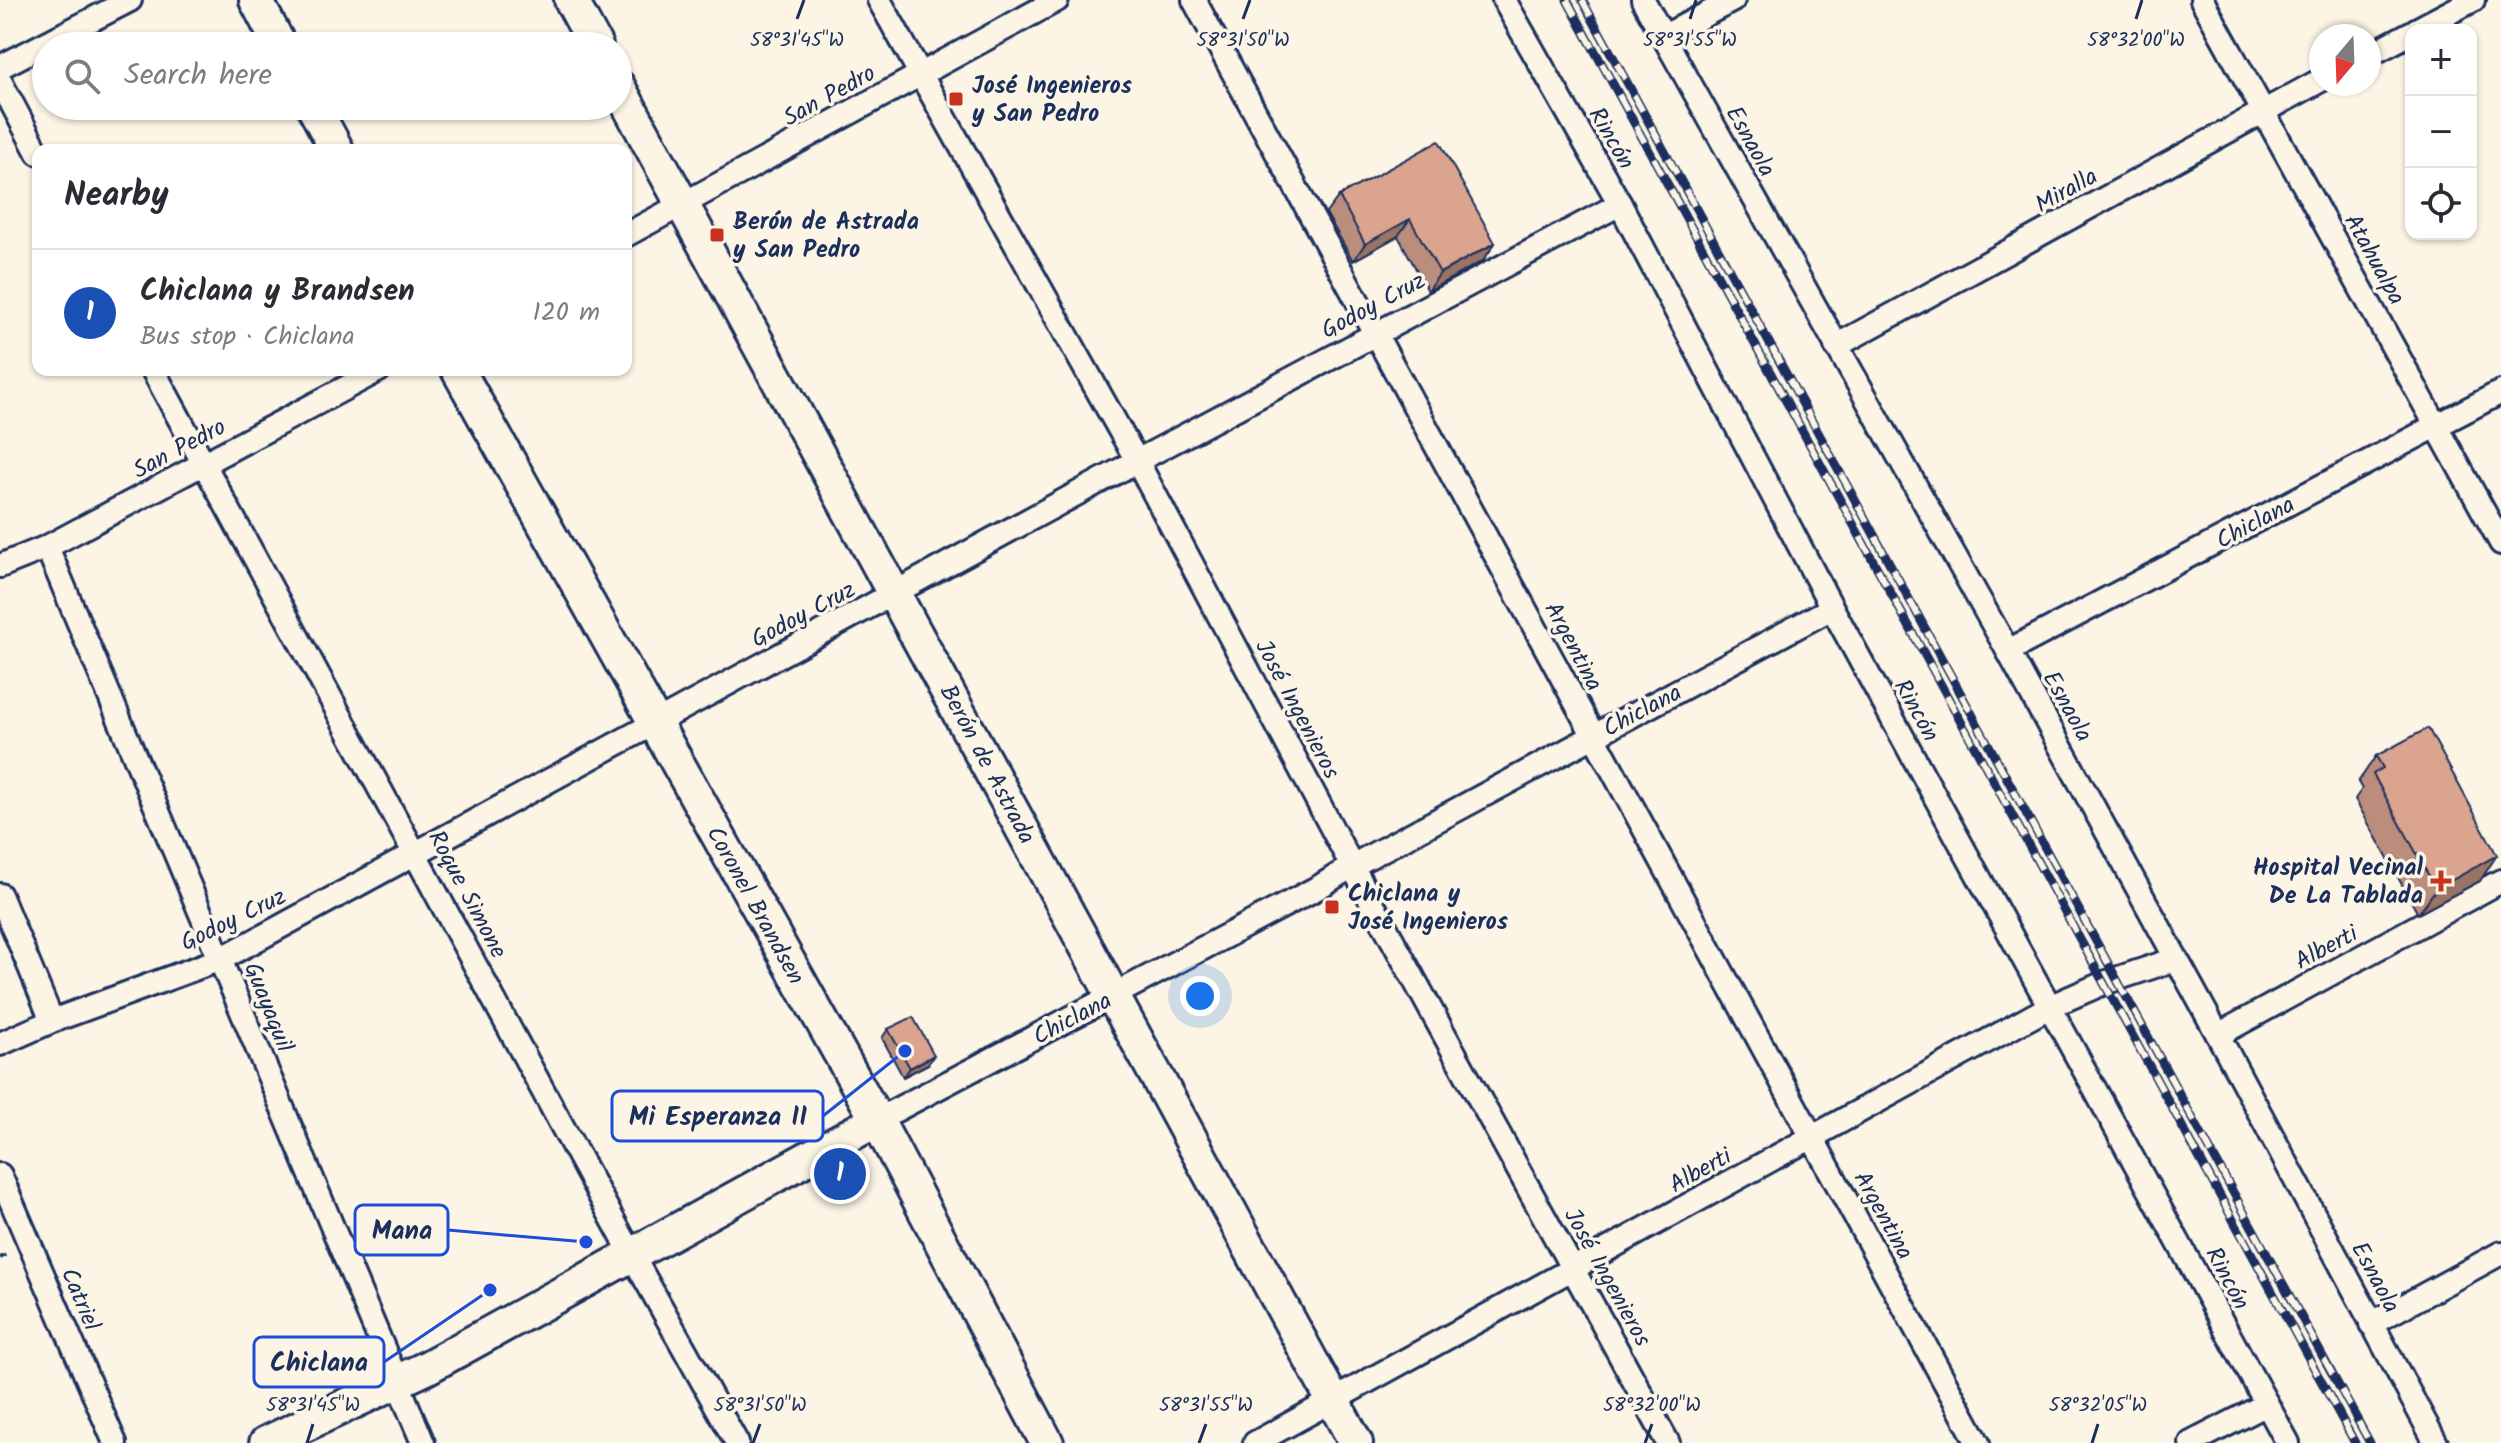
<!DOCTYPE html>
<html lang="en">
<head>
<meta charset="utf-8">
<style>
	:root { --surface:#fff; --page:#f2f2f3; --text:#2b2b33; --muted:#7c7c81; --line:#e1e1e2; --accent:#ea580c }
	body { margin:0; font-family:Kalam,sans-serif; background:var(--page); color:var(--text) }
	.controls { position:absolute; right:24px; top:24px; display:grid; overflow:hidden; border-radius:16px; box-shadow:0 2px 6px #0004 }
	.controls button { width:72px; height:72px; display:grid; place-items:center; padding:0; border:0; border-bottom:2px solid var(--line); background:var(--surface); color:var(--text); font:40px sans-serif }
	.compass { position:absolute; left:2309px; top:24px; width:72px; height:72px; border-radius:50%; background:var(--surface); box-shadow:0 2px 6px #0004; rotate:199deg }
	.you { position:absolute; left:1200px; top:996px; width:28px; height:28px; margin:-20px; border:6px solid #fff; border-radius:50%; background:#1a73e8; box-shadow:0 0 0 12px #1a73e833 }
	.badge { display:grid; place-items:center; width:52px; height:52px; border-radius:50%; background:var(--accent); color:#fff; font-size:26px; font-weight:700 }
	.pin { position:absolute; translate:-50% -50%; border:4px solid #fff; box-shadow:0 2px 8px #0006 }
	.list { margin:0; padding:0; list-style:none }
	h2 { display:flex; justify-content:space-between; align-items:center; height:104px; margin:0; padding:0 32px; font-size:34px }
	h2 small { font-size:26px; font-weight:400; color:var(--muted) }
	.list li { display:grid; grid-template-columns:52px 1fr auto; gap:24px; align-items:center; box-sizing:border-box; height:128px; padding:0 32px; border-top:2px solid var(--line) }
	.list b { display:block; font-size:30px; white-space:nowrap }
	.list p { margin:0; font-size:26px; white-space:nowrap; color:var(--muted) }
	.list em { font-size:26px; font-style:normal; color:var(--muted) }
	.icon { flex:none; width:44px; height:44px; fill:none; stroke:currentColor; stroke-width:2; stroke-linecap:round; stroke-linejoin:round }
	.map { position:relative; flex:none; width:2501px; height:1443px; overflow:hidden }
	.search { position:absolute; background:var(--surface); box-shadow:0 2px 6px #0004; left:32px; top:32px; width:600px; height:88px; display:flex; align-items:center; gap:20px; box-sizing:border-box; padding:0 28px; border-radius:44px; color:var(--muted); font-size:30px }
	.panel { position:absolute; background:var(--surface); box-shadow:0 2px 6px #0004; left:32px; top:144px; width:600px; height:232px; border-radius:16px }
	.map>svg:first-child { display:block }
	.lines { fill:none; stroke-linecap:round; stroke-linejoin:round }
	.street-casing { stroke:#1b2f5e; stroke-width:28 }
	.secondary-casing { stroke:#1b2f5e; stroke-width:38 }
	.path { stroke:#1b2f5e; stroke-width:4; stroke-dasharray:6 6; stroke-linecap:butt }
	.street { stroke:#fcf5e5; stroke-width:22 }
	.secondary { stroke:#fcf5e5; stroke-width:32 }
	.rail-casing { stroke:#1b2f5e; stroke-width:9 }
	.rail { stroke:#fcf5e5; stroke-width:6; stroke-dasharray:18; stroke-linecap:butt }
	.wall { fill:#bb8d7b; stroke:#1b2f5e; stroke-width:2 }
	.shaded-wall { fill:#997364; stroke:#1b2f5e; stroke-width:2 }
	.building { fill:#daa48f; stroke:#1b2f5e; stroke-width:2 }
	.ticks { fill:none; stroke:#1b2f5e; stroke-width:3 }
	.poi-dot { fill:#c8321e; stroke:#fcf5e5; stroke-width:3 }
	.labels { text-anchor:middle; stroke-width:7; stroke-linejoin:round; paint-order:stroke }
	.poi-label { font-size:24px; font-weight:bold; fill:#1b2f5e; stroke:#fcf5e5; text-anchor:start }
	.street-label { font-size:24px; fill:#1b2f5e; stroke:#fcf5e5 }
	.ticks-label { font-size:20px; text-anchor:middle; fill:#1b2f5e; stroke:#fcf5e5; stroke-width:7; stroke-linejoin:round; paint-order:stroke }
	.leader { fill:none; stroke:#1d4ed8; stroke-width:3 }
	.callout-dot { fill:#1d4ed8; stroke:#fcf5e5; stroke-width:3 }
	.callout { fill:#fcf5e5; stroke:#1d4ed8; stroke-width:3 }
	.callout-label { font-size:26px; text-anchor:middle; font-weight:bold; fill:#1b2f5e }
</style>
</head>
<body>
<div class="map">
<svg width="2501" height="1443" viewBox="0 0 2501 1443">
	<rect width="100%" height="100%" fill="#fcf5e5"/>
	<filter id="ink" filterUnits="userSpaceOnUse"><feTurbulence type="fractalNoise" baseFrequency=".0125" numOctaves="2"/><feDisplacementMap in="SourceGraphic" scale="16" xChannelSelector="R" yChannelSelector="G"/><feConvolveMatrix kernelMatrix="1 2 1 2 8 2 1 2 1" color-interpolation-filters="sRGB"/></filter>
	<g filter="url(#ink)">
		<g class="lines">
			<g class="street-casing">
				<g id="street">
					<path d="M879 0 1137 461 1352 866 1668 1443"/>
					<path d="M1194 0 1978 1443"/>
					<path d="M1504 0 1620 204 1832 608 2288 1443"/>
					<path d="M1643 0 2008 651 2218 1035 2436 1443"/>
					<path d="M2202 0 2501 543"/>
					<path d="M2416 30 2473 0"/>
					<path d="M1663 37 1733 0"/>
					<path d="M2369 55 2411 33"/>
					<path d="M0 67 130 0"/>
					<path d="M0 81 38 153"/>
					<path d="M626 235 1057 0"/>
					<path d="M1836 346 2321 80"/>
					<path d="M153 370 632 1255 737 1443"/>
					<path d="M47 547 423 1443"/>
					<path d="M0 566 47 547 379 370"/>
					<path d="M2008 651 2501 392"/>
					<path d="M0 895 52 1021"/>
					<path d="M2218 1035 2501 881"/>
					<path d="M0 1044 52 1021 221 959 1137 461 1620 204"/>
					<path d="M877 1120 1319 887 1352 866 1832 608"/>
					<path d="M0 1175 115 1443"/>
					<path d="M2371 1324 2501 1253"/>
					<path d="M1255 1443 2051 1006 2104 983 2176 959"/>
					<path d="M2191 1443 2267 1404"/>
				</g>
			</g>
			<g class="secondary-casing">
				<g id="secondary">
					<path d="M256 0 280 46"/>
					<path d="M571 0 596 46"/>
					<path d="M618 86 1356 1443"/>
					<path d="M313 106 337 150"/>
					<path d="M458 370 877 1120 1047 1443"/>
					<path d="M266 1443 426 1368 877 1120"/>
				</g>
			</g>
			<path class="path" d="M0 1258 10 1253"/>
			<use href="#street" class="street"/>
			<use href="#secondary" class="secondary"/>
			<g class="rail-casing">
				<g id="rail">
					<path d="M1567 0 2355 1443"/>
					<path d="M1582 0 2370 1443"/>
				</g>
			</g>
			<use href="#rail" class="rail"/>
		</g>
		<g class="wall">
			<path d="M1339 196 1495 243 1483 261 1428 291 1398 236 1353 261 1326 213Z"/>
			<path d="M2376 756 2480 881 2418 914 2355 799 2362 789 2358 782Z"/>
			<path d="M888 1029 928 1064 903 1077 882 1038Z"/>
		</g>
		<g class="shaded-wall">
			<path d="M1410 219 1398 236 1353 261 1365 244Z"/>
			<path d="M1495 243 1483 261 1428 291 1440 273Z"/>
			<path d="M2497 855 2480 881 2418 914 2436 889Z"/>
			<path d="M934 1055 928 1064 903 1077 910 1068Z"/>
		</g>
		<g class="building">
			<path d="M1439 141 1495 243 1440 273 1410 219 1365 244 1339 196Z"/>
			<path d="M2428 728 2497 855 2436 889 2373 774 2383 768 2376 756Z"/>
			<path d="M913 1017 934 1055 910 1068 888 1029Z"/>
		</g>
	</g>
	<path class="ticks" d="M797 19 804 0M1243 19 1250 0M1690 19 1696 0M2136 19 2142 0M307 1443 313 1424M753 1443 760 1424M1199 1443 1206 1424M1645 1443 1652 1424M2092 1443 2098 1424"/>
	<g class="poi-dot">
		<rect x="948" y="91" width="16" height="16" rx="4"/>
		<rect x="709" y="227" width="16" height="16" rx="4"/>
		<path d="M2437 869h8v8h8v8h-8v8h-8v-8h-8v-8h8z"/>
		<rect x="1324" y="899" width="16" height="16" rx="4"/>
	</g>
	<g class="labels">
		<g class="poi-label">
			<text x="972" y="93">José Ingenieros<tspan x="972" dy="28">y San Pedro</tspan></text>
			<text x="733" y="229">Berón de Astrada<tspan x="733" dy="28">y San Pedro</tspan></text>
			<text x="2423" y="875" text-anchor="end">Hospital Vecinal<tspan x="2423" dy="28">De La Tablada</tspan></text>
			<text x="1348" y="901">Chiclana y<tspan x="1348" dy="28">José Ingenieros</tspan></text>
		</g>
		<g class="street-label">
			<text transform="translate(829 95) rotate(-29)" y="8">San Pedro</text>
			<text transform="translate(1612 138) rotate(60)" y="8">Rincón</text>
			<text transform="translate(1751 141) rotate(61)" y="8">Esnaola</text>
			<text transform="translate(2066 190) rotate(-29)" y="8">Miralla</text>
			<text transform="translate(2375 259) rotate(61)" y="8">Atahualpa</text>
			<text transform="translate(1373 305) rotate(-28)" y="8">Godoy Cruz</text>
			<text transform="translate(179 448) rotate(-28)" y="8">San Pedro</text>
			<text transform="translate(2255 522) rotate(-28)" y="8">Chiclana</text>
			<text transform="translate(803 614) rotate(-28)" y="8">Godoy Cruz</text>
			<text transform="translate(1574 646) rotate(62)" y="8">Argentina</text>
			<text transform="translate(2068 706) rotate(61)" y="8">Esnaola</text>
			<text transform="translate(1298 709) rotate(62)" y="8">José Ingenieros</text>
			<text transform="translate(1642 710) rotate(-28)" y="8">Chiclana</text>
			<text transform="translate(1917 710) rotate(61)" y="8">Rincón</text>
			<text transform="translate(988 764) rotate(62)" y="8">Berón de Astrada</text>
			<text transform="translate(468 894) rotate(62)" y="8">Roque Simone</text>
			<text transform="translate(756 905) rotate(61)" y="8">Coronel Brandsen</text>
			<text transform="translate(233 919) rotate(-26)" y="8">Godoy Cruz</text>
			<text transform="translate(2326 947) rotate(-28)" y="8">Alberti</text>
			<text transform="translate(269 1007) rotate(68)" y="8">Guayaquil</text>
			<text transform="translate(1072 1018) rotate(-28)" y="8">Chiclana</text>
			<text transform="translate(1700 1170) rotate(-29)" y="8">Alberti</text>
			<text transform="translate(1884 1215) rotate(61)" y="8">Argentina</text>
			<text transform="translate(1608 1277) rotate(61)" y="8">José Ingenieros</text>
			<text transform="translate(2376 1277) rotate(62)" y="8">Esnaola</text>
			<text transform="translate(2228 1278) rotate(62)" y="8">Rincón</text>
			<text transform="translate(81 1299) rotate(67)" y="8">Catriel</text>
		</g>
	</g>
	<g class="ticks-label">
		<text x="2136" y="46">58°32'00"W</text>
		<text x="797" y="46">58°31'45"W</text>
		<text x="1243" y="46">58°31'50"W</text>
		<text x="1690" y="46">58°31'55"W</text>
		<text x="313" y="1411">58°31'45"W</text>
		<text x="760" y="1411">58°31'50"W</text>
		<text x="1206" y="1411">58°31'55"W</text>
		<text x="1652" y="1411">58°32'00"W</text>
		<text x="2098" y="1411">58°32'05"W</text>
	</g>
	<path class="leader" d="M905 1051L823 1116M586 1242L448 1230M490 1290L384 1362"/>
	<g class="callout-dot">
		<circle cx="905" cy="1051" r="8"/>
		<circle cx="586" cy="1242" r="8"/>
		<circle cx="490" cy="1290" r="8"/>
	</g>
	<g class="callout">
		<rect x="612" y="1091" width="211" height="50" rx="8"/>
		<rect x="355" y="1205" width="93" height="50" rx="8"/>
		<rect x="254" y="1337" width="130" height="50" rx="8"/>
	</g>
	<g class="callout-label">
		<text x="718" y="1125">Mi Esperanza II</text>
		<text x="402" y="1239">Mana</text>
		<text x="319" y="1371">Chiclana</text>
	</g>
</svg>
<div class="controls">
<button>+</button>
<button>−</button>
<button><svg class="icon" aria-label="locate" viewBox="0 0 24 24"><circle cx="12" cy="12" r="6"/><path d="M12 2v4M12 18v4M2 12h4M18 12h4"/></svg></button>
</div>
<svg class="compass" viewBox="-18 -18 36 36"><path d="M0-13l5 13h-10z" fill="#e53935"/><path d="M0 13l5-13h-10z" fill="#7c7c81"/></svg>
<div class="you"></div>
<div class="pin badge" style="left:840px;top:1174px;background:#1a4fb4">1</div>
<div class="search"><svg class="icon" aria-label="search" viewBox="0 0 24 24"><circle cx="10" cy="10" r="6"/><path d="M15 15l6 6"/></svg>Search here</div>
<section class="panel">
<h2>Nearby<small></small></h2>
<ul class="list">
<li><span class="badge" style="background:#1a4fb4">1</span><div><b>Chiclana y Brandsen</b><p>Bus stop · Chiclana</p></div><em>120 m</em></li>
</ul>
</section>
</div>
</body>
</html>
